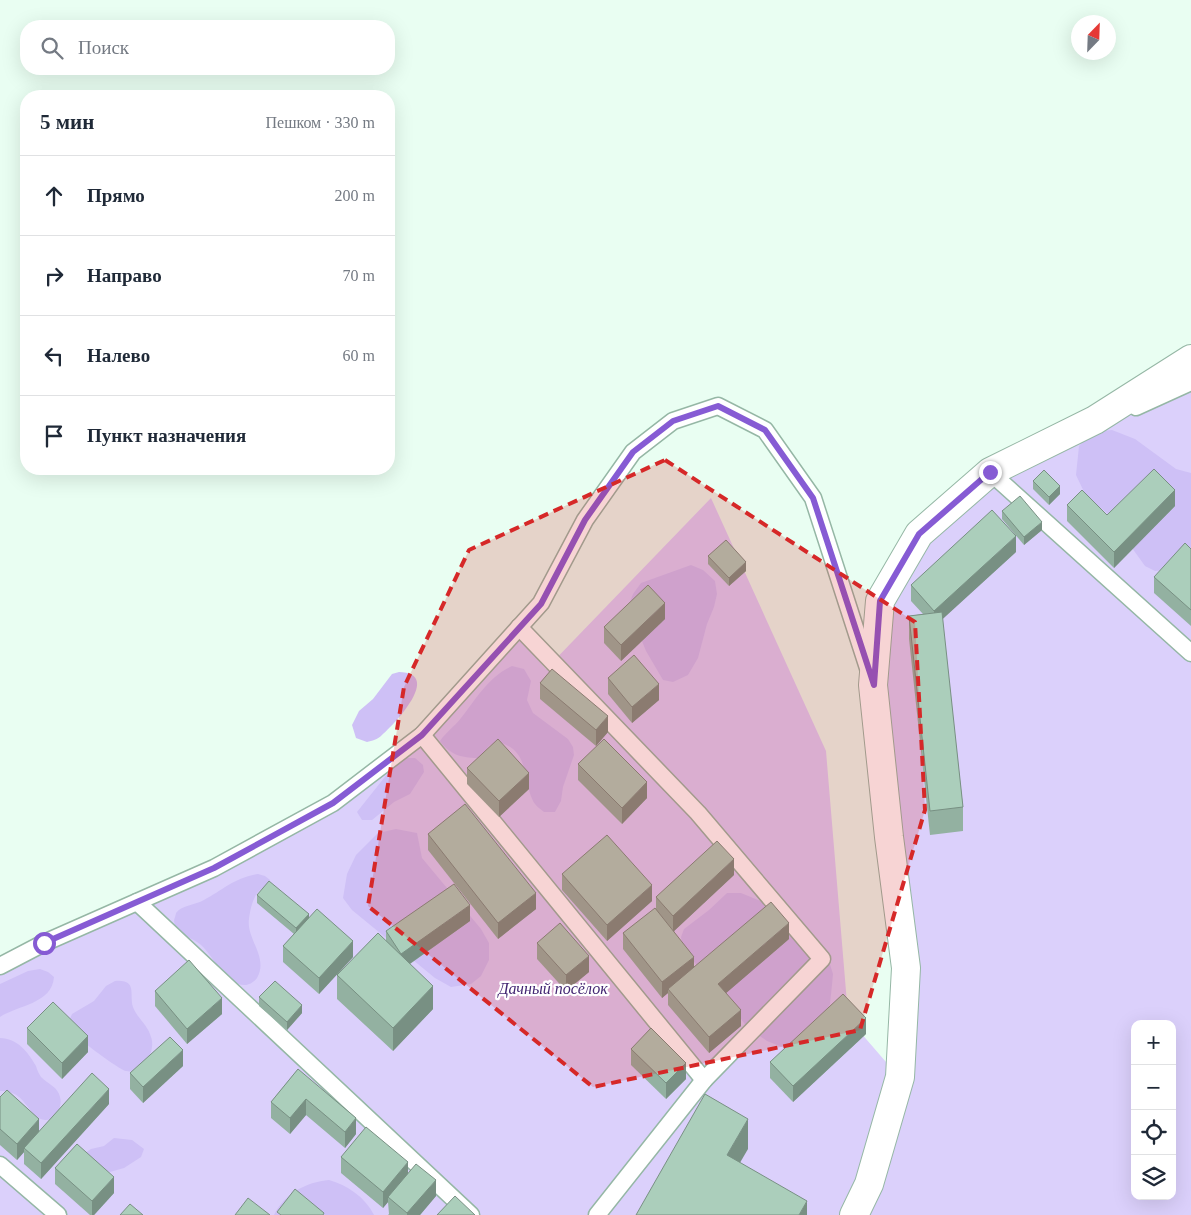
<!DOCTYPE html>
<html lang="ru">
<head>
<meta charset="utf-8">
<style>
	:root { --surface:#fff; --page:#f6f6f7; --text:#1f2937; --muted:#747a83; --line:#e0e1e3 }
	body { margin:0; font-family:Georgia,serif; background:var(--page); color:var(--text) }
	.controls { position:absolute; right:15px; bottom:15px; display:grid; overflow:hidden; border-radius:10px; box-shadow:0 5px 20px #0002 }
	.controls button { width:45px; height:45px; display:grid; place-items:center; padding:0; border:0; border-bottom:1px solid var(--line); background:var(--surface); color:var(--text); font:25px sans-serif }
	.compass { position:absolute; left:1071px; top:15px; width:45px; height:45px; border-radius:50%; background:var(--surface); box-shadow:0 5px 20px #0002; rotate:23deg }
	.stop { position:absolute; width:15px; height:15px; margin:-11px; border:4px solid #865bd4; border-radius:50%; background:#fff }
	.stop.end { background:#865bd4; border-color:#fff; box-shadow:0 1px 5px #0008 }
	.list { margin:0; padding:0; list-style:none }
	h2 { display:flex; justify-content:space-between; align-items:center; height:65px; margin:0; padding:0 20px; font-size:21px }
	h2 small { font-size:16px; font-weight:400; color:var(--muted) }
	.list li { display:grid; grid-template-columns:32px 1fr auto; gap:15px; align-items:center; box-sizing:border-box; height:80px; padding:0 20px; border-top:1px solid var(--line) }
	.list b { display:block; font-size:19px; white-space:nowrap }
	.list em { font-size:16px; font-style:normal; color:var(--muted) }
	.icon { flex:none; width:28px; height:28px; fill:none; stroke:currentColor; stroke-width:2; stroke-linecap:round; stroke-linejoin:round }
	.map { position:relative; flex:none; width:1191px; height:1215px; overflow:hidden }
	.search { position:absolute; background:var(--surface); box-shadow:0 5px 20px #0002; left:20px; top:20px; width:375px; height:55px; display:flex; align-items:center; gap:12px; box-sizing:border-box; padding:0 18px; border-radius:20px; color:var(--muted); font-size:19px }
	.panel { position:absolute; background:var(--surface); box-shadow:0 5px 20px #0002; left:20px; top:90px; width:375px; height:385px; border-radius:20px }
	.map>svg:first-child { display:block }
	.green { fill:#dbd0fb; fill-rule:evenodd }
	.forest { fill:#cec0f6 }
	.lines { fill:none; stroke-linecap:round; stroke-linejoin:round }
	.service-casing { stroke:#95b7a5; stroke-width:19 }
	.tertiary-casing { stroke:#95b7a5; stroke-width:30 }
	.service { stroke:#fff; stroke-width:16 }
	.tertiary { stroke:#fff; stroke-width:28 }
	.wall { fill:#93b1a1 }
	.shaded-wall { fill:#789083 }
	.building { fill:#abcebb; stroke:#789083 }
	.route { stroke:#865bd4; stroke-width:6 }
	.marked { fill:#d62828; fill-opacity:0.2; stroke:#d62828; stroke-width:4; stroke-dasharray:10 6; stroke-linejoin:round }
	.labels { text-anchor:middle; stroke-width:4.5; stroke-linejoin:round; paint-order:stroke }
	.park-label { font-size:16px; font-style:italic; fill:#432773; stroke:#fff }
</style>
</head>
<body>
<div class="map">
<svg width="1191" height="1215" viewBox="0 0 1191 1215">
	<rect width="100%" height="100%" fill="#e9fef2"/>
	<path class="green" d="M1191 382V1215H0V966L333 803 422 735 514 632 546 669 711 498 826 751 847 1003 841 1010 899 1077 880 601 990 472ZM1135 1024H1172V1196H1135Z"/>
	<g class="forest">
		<path d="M1112 430 1135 439 1176 469 1191 473V568L1155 571 1145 566 1107 513 1086 496 1076 475 1079 446 1092 432Z"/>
		<path d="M691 565 703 570 715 581 717 594 714 607 707 624 698 658 688 675 673 682 663 680 646 651 628 607 633 594 641 583Z"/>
		<path d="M512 666 524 669 531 681 527 700 533 713 568 739 573 747 574 755 563 787 561 801 555 812H544C540 809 535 805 533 801 522 778 530 749 497 742L489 746 480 758C463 758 451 756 440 741 446 732 454 727 461 718 477 698 488 677 512 666Z"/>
		<path d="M399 672C443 673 395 724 381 736 378 739 372 741 367 742L356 738 352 725 359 711 373 699 392 674Z"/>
		<path d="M405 758H415L423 765 424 772 410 794 394 802 372 820H362L357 812 396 763Z"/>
		<path d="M396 829 417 833 422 858 481 929 489 943V960L481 976 471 984 451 987 435 978 352 910 343 898 347 874 356 855 378 833Z"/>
		<path d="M258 874 265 876 270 880C267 886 264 887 259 891 253 897 250 910 249 919 246 939 269 957 257 978 254 982 249 985 245 985 223 985 215 957 201 945 192 937 176 935 174 921 174 919 176 915 176 913 182 905 195 905 204 900 223 890 234 878 258 874Z"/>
		<path d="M727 893H741L763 902 791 917 828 958 833 974 832 985 830 1004 824 1019 799 1044 782 1047 767 1041 747 1027 730 1004 683 949 681 937 684 929 709 910Z"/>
		<path d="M40 969 48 972 54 977C52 1004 18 1005 0 1017V984L28 971Z"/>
		<path d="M115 981C138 979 129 995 133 1007 137 1018 148 1025 151 1037 154 1044 151 1056 146 1062 140 1067 135 1073 126 1071 122 1071 89 1047 85 1043 79 1037 74 1029 69 1021L72 1014 94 1001 106 986Z"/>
		<path d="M0 1038C17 1038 28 1052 36 1066 37 1070 39 1074 41 1077 48 1084 58 1087 60 1097 62 1103 59 1110 57 1116 37 1129 31 1107 19 1097 13 1092 7 1091 0 1091Z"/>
		<path d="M114 1138 132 1140 144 1149 141 1157 124 1168 110 1172 98 1169 85 1153 91 1149 104 1146Z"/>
		<path d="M329 1180C347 1185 365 1197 374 1215H274C284 1194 306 1182 329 1180Z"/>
	</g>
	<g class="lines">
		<g class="service-casing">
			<g id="service">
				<path d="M1136 407 1191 382"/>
				<path d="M997 469 990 472 1191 653"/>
				<path d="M519 627 698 813 822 959 704 1080 597 1215"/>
				<path d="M422 735 704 1080"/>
				<path d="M137 902 471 1215"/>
				<path d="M0 966 44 943 214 868 333 803 422 735 541 603 585 520 633 452 673 421 718 406 765 430 813 498 869 671"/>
				<path d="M0 1165 58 1215"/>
			</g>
		</g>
		<g class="tertiary-casing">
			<path id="tertiary" d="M854 1215 869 1184 900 1077 906 968 889 837 873 685 880 601 919 534 990 472 1095 420 1191 359"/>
		</g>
		<use href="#service" class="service"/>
		<use href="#tertiary" class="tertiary"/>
	</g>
	<g class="wall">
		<path d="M1033 481 1060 494 1049 505 1033 489Z"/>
		<path d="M1067 505 1107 515 1175 506 1114 568 1067 521Z"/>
		<path d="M1002 511 1042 530 1024 545 1002 519Z"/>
		<path d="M1191 549V626L1154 593V577Z"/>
		<path d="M1016 552 942 619 963 807V831L930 835 909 639V616L923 614 911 601V585Z"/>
		<path d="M708 556 746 571 729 586 708 564Z"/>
		<path d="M665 619 621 661 604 643V627Z"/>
		<path d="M608 678 659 700 632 723 608 694Z"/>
		<path d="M540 683 608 732 596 746 540 699Z"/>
		<path d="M578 764 647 798 622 824 578 780Z"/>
		<path d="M467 768 529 789 499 817 467 784Z"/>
		<path d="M428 834 536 909 498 939 428 850Z"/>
		<path d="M562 874 652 901 607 941 562 890Z"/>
		<path d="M734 875 674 931 694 967 789 939 726 993 741 1026 709 1053 668 1005V993L662 998 623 949V933L656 909V897Z"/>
		<path d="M257 895 309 918 353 957 319 994 283 962V946L294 934 257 903Z"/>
		<path d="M470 921 410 964 433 1009 393 1051 337 999V975L386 941V931Z"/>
		<path d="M537 943 589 972 566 991 537 959Z"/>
		<path d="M155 991 222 1014 187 1044 155 1006Z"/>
		<path d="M259 997 302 1013 287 1030 259 1006Z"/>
		<path d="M27 1028 88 1052 62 1079 27 1044Z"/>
		<path d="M866 1034 793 1102 770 1078V1062Z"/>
		<path d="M631 1049 686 1079 666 1099 631 1065Z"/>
		<path d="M183 1066 143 1103 130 1089V1073Z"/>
		<path d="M298 1069 356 1134 345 1148 306 1115 290 1134 271 1118V1102Z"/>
		<path d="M0 1097 39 1131 109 1104 41 1179 24 1164V1152L17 1160 0 1145Z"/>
		<path d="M341 1157 408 1174 436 1196 420 1215H388L389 1214 388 1202 383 1208 341 1173Z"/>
		<path d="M55 1168 114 1193 94 1215H90L55 1184Z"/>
	</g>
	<g class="shaded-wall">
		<path d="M1060 486V494L1049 505V497Z"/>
		<path d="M1175 490V506L1114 568V552Z"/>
		<path d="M1042 522V530L1024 545V537Z"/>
		<path d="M1016 536V552L934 627V611Z"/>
		<path d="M746 562V571L729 586V578Z"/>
		<path d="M665 603V619L621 661V645Z"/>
		<path d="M659 684V700L632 723V707Z"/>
		<path d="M608 716V732L596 746V730Z"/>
		<path d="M529 773V789L499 817V801Z"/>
		<path d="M647 782V798L622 824V808Z"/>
		<path d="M734 859V875L673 932V916Z"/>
		<path d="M652 885V901L607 941V925Z"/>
		<path d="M536 893V909L498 939V923Z"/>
		<path d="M470 905V921L401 970V954Z"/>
		<path d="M309 914V922L296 936V928Z"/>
		<path d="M789 923V939L718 1000V984Z"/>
		<path d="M353 941V957L319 994V978Z"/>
		<path d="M589 956V972L566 991V975Z"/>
		<path d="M694 957V973L668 989V993L662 998V982Z"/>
		<path d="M433 986V1009L393 1051V1028Z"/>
		<path d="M222 998V1014L187 1044V1029Z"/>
		<path d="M302 1005V1013L287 1030V1022Z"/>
		<path d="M741 1010V1026L709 1053V1037Z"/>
		<path d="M866 1018V1034L793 1102V1086Z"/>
		<path d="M88 1036V1052L62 1079V1063Z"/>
		<path d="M183 1050V1066L143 1103V1087Z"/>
		<path d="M686 1063V1079L666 1099V1083Z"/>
		<path d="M109 1089V1104L41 1179V1163Z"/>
		<path d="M306 1099V1115L290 1134V1118Z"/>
		<path d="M356 1118V1134L345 1148V1132Z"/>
		<path d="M39 1119V1135L24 1148V1152L17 1160V1144Z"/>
		<path d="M748 1119V1149L727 1185V1155Z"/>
		<path d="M408 1162V1178L388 1197V1202L383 1208V1192Z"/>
		<path d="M114 1177V1193L94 1215H92V1201Z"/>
		<path d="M436 1180V1196L420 1215H407V1213Z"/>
		<path d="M807 1201V1215H799Z"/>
	</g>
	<g class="building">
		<path d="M1154 469 1175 490 1114 552 1067 505 1082 490 1107 515Z"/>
		<path d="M1044 470 1060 486 1049 497 1033 481Z"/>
		<path d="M1020 496 1042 522 1024 537 1002 511Z"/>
		<path d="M992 510 1016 536 934 611 911 585Z"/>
		<path d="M726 540 746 562 729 578 708 556Z"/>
		<path d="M1185 543 1191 549V610L1154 577Z"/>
		<path d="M648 585 665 603 621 645 604 627Z"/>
		<path d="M942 612 963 807 930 811 909 616Z"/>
		<path d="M634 655 659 684 632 707 608 678Z"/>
		<path d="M552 669 608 716 596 730 540 683Z"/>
		<path d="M498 739 529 773 499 801 467 768Z"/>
		<path d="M604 739 647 782 622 808 578 764Z"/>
		<path d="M465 804 536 893 498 923 428 834Z"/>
		<path d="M607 835 652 885 607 925 562 874Z"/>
		<path d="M717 841 734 859 673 916 656 897Z"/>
		<path d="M269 881 309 914 296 928 257 895Z"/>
		<path d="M454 884 470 905 401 954 386 931Z"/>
		<path d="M771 902 789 923 718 984 741 1010 709 1037 668 989Z"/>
		<path d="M655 908 694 957 662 982 623 933Z"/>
		<path d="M317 909 353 941 319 978 283 946Z"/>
		<path d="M560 923 589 956 566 975 537 943Z"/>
		<path d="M378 933 433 986 393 1028 337 975Z"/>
		<path d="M189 960 222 998 187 1029 155 991Z"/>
		<path d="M275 981 302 1005 287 1022 259 997Z"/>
		<path d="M843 994 866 1018 793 1086 770 1062Z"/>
		<path d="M53 1002 88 1036 62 1063 27 1028Z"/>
		<path d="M651 1028 686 1063 666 1083 631 1049Z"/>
		<path d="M170 1037 183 1050 143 1087 130 1073Z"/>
		<path d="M298 1069 356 1118 345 1132 306 1099 290 1118 271 1102Z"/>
		<path d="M92 1073 109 1089 41 1163 24 1148Z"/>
		<path d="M7 1090 39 1119 17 1144 0 1129V1097Z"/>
		<path d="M705 1094 748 1119 727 1155 807 1201 799 1215H636Z"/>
		<path d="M366 1127 408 1162 383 1192 341 1157Z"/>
		<path d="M77 1144 114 1177 92 1201 55 1168Z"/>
		<path d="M416 1164 436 1180 407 1213 388 1197Z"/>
		<path d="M295 1189 324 1213 323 1215H281L277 1212Z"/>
		<path d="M455 1196 475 1215H437Z"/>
		<path d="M248 1198 270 1215H235Z"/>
		<path d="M130 1204 143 1215H120Z"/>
	</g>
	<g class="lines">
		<path class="route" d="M44 943 214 868 333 803 422 735 541 604 585 520 633 452 673 421 718 406 765 430 813 498 874 685 880 601 919 534 990 472"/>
	</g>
	<path class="marked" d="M665 460 915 622 925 810 860 1030 593 1087 368 906 404 687 469 550Z"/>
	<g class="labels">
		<g class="park-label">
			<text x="553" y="994">Дачный посёлок</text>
		</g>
	</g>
</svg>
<div class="controls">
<button>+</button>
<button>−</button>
<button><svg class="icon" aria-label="locate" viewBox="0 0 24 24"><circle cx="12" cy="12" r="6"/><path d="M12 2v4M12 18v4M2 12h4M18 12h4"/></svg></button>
<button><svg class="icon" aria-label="layers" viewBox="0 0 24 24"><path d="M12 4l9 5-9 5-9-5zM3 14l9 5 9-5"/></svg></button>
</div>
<svg class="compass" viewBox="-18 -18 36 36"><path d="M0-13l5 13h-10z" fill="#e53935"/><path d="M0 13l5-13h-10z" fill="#747a83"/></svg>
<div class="stop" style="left:44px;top:943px"></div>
<div class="stop end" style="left:990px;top:472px"></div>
<div class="search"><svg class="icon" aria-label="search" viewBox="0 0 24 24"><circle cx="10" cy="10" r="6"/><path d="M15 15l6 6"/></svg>Поиск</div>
<section class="panel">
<h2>5 мин<small>Пешком · 330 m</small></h2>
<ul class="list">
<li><svg class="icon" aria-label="ahead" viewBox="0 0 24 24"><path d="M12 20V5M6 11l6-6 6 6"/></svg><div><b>Прямо</b></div><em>200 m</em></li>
<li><svg class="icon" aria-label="right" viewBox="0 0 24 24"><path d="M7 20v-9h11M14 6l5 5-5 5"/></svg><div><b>Направо</b></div><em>70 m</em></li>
<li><svg class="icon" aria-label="left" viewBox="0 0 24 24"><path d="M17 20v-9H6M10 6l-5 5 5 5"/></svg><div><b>Налево</b></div><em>60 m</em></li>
<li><svg class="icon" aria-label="arrive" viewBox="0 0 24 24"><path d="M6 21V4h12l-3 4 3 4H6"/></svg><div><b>Пункт назначения</b></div></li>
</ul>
</section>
</div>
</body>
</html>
